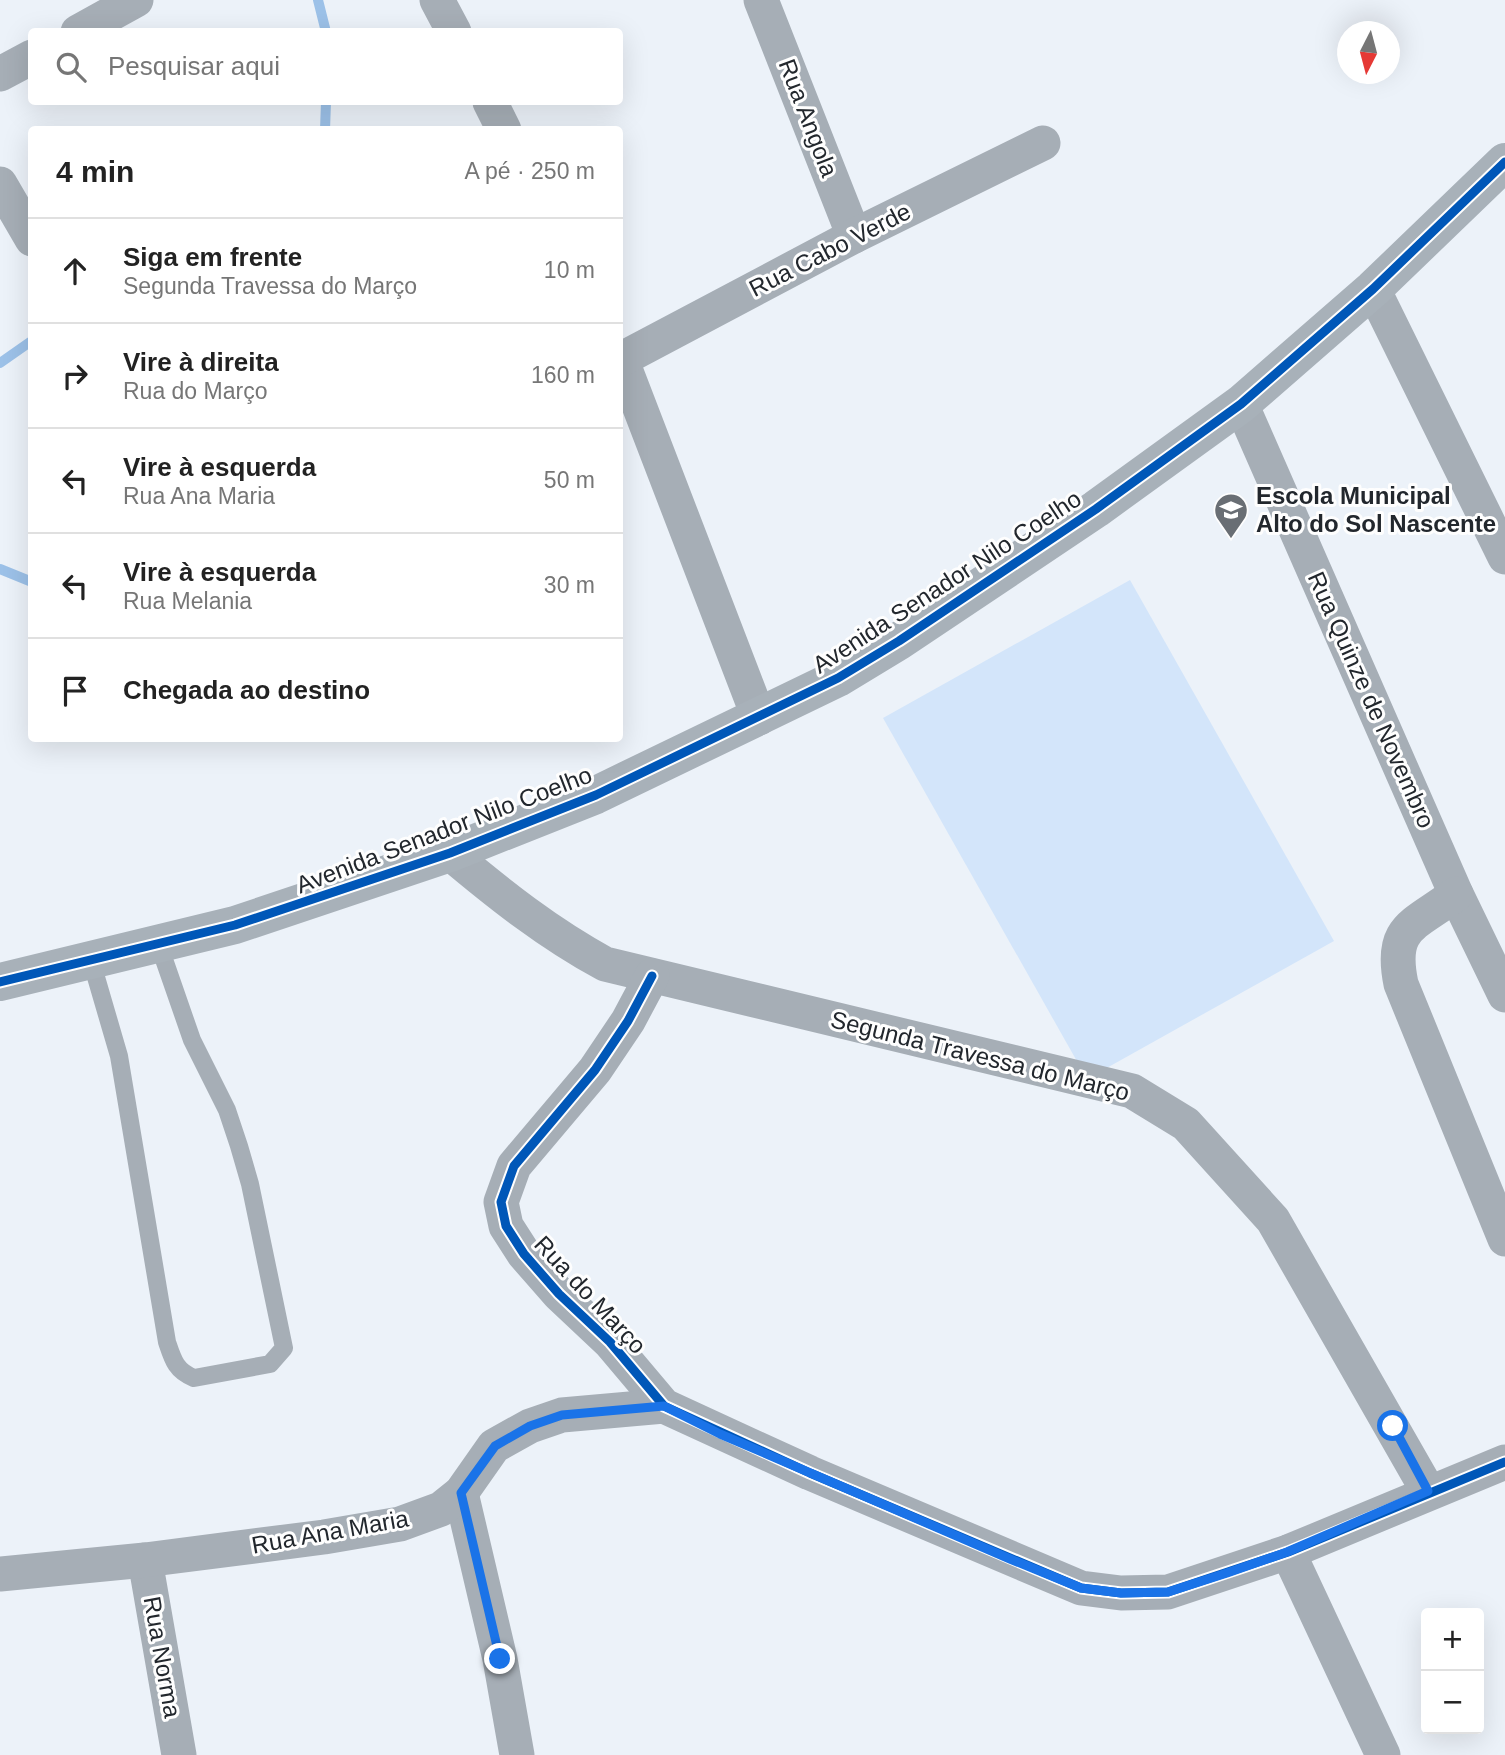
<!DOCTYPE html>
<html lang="pt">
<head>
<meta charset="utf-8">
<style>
	:root { --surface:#fff; --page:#f6f6f6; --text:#222; --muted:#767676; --line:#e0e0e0 }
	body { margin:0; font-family:Helvetica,sans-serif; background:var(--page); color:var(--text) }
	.controls { position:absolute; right:21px; bottom:21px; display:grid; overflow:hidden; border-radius:7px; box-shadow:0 7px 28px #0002 }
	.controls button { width:63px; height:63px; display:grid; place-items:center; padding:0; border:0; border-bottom:2px solid var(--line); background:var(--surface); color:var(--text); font:35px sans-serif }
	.compass { position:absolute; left:1337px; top:21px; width:63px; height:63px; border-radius:50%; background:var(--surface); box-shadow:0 7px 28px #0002; rotate:186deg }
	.stop { position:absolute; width:21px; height:21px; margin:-16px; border:5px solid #1a73e8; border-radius:50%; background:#fff }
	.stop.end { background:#1a73e8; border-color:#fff; box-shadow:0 2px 7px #0008 }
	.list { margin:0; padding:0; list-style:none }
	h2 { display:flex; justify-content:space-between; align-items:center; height:91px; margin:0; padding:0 28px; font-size:30px }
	h2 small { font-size:23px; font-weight:400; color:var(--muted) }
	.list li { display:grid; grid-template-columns:46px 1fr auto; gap:21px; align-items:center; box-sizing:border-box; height:105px; padding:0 28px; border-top:2px solid var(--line) }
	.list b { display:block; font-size:26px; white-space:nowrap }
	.list p { margin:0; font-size:23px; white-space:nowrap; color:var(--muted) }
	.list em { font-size:23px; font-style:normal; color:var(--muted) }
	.icon { flex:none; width:38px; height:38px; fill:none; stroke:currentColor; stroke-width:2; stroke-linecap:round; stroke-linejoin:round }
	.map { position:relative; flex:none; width:1505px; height:1755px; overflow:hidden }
	.search { position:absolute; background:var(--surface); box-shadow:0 7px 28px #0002; left:28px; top:28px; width:595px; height:77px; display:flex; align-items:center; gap:18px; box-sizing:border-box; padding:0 24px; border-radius:7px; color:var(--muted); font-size:26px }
	.panel { position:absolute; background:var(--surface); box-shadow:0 7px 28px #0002; left:28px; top:126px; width:595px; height:616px; border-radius:7px }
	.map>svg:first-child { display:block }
	.green { fill:#d3e5fa }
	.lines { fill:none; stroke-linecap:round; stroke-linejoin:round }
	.stream { stroke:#9cc1e8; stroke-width:10 }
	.lane { stroke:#a6aeb6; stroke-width:18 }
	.street { stroke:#a6aeb6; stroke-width:35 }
	.primary { stroke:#a8b1b9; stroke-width:38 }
	.cycleway-casing { stroke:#fefefe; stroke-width:13 }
	.cycleway { stroke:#0057b8; stroke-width:9 }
	.route { stroke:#1a73e8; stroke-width:9 }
	.labels { text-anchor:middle; stroke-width:6; stroke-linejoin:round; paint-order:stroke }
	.street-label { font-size:24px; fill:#22272d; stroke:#fefefe }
	.poi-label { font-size:24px; font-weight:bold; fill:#22272d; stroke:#fefefe; text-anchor:start }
</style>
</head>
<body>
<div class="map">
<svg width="1505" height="1755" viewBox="0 0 1505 1755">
	<rect width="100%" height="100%" fill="#ecf2f9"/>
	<path class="green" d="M1130 580 1334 941 1087 1079 883 718Z"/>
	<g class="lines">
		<g class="stream">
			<path d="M318 0 326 32"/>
			<path d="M325 130 326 102"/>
			<path d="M0 363 30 342"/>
			<path d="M0 569 32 582"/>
		</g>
		<path class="lane" d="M91 960 119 1056 167 1342C173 1360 176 1371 194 1378L270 1364 284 1348 250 1184 239 1146 227 1110 192 1040 159 945"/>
		<g class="street">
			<path d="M437 0 454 32"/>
			<path d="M761 0 854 236"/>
			<path d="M78 32 136 0"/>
			<path d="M0 74 32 57"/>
			<path d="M490 102 504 130"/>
			<path d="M0 184 32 239"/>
			<path d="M1373 289 1505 557"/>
			<path d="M620 356 759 718"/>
			<path d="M620 360 854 236 1043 143"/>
			<path d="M1241 404 1456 894 1505 995"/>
			<path d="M450 853C500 895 548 933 605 964L1132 1091 1186 1124 1273 1220 1428 1491"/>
			<path d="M1456 894C1414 926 1389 926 1401 984L1505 1239"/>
			<path d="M652 976 628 1021 595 1070 514 1166 501 1202 506 1226 524 1254 559 1294 610 1342 664 1406 810 1473 1081 1588 1121 1593 1168 1592 1288 1552 1505 1462"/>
			<path d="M461 1493 500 1659 517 1755"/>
			<path d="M1288 1552 1383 1755"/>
			<path d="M145 1560 179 1755"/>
			<path d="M0 1574 145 1560 324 1537 400 1524 441 1509 461 1493 494 1446 530 1426 562 1415 664 1406"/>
		</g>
		<path class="primary" d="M0 982 235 925 450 853 596 795 838 678 899 641 1096 509 1241 404 1373 289 1505 162"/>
		<g class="cycleway-casing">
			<g id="cycleway">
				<path d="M652 976 628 1021 595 1070 514 1166 501 1202 506 1226 524 1254 559 1294 610 1342 664 1406 810 1473 1081 1588 1121 1593 1168 1592 1288 1552 1505 1462"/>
				<path d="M0 982 235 925 450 853 596 795 838 678 899 641 1096 509 1241 404 1373 289 1505 162"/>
			</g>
		</g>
		<use href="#cycleway" class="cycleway"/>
	</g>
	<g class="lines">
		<path class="route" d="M500 1659 461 1493 495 1446 530 1426 562 1415 664 1406 720 1434 1010 1559 1081 1588 1121 1593 1168 1592 1227 1573 1287 1552 1428 1491 1393 1426"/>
	</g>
	<defs>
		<g id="school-pin" transform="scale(1.75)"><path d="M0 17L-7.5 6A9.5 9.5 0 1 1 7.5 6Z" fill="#696e74" stroke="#fefefe"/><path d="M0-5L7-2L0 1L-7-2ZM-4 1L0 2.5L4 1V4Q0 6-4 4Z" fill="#fff"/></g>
	</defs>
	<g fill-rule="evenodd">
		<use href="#school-pin" x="1231" y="510"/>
	</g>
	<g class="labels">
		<g class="street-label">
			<text transform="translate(808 118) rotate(69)" y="8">Rua Angola</text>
			<text transform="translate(830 250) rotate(-27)" y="8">Rua Cabo Verde</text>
			<text transform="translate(947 582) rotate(-33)" y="8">Avenida Senador Nilo Coelho</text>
			<text transform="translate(1371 700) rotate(66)" y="8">Rua Quinze de Novembro</text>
			<text transform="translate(444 830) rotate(-21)" y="8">Avenida Senador Nilo Coelho</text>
			<text transform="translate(980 1056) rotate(14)" y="8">Segunda Travessa do Março</text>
			<text transform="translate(590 1295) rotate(47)" y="8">Rua do Março</text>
			<text transform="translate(330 1532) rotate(-10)" y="8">Rua Ana Maria</text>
			<text transform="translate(162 1657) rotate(80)" y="8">Rua Norma</text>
		</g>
		<g class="poi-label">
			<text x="1256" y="504">Escola Municipal<tspan x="1256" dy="28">Alto do Sol Nascente</tspan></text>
		</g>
	</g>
</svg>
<div class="controls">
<button>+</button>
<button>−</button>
</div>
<svg class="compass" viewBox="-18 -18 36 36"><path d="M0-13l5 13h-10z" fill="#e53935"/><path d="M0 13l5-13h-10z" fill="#767676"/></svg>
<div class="stop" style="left:1393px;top:1426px"></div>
<div class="stop end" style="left:500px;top:1659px"></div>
<div class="search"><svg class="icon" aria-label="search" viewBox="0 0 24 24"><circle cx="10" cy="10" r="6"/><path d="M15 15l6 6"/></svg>Pesquisar aqui</div>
<section class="panel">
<h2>4 min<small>A pé · 250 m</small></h2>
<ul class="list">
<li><svg class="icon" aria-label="ahead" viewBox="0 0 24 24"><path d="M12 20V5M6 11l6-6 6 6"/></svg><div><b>Siga em frente</b><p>Segunda Travessa do Março</p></div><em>10 m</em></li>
<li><svg class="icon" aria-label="right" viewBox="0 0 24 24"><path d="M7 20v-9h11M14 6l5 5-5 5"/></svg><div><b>Vire à direita</b><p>Rua do Março</p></div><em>160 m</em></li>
<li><svg class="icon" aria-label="left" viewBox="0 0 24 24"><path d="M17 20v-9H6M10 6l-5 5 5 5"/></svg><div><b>Vire à esquerda</b><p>Rua Ana Maria</p></div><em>50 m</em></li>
<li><svg class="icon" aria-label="left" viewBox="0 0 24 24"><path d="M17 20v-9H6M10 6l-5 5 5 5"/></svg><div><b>Vire à esquerda</b><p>Rua Melania</p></div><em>30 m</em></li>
<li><svg class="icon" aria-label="arrive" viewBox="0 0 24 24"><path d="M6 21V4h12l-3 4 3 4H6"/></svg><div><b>Chegada ao destino</b></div></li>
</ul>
</section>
</div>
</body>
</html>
